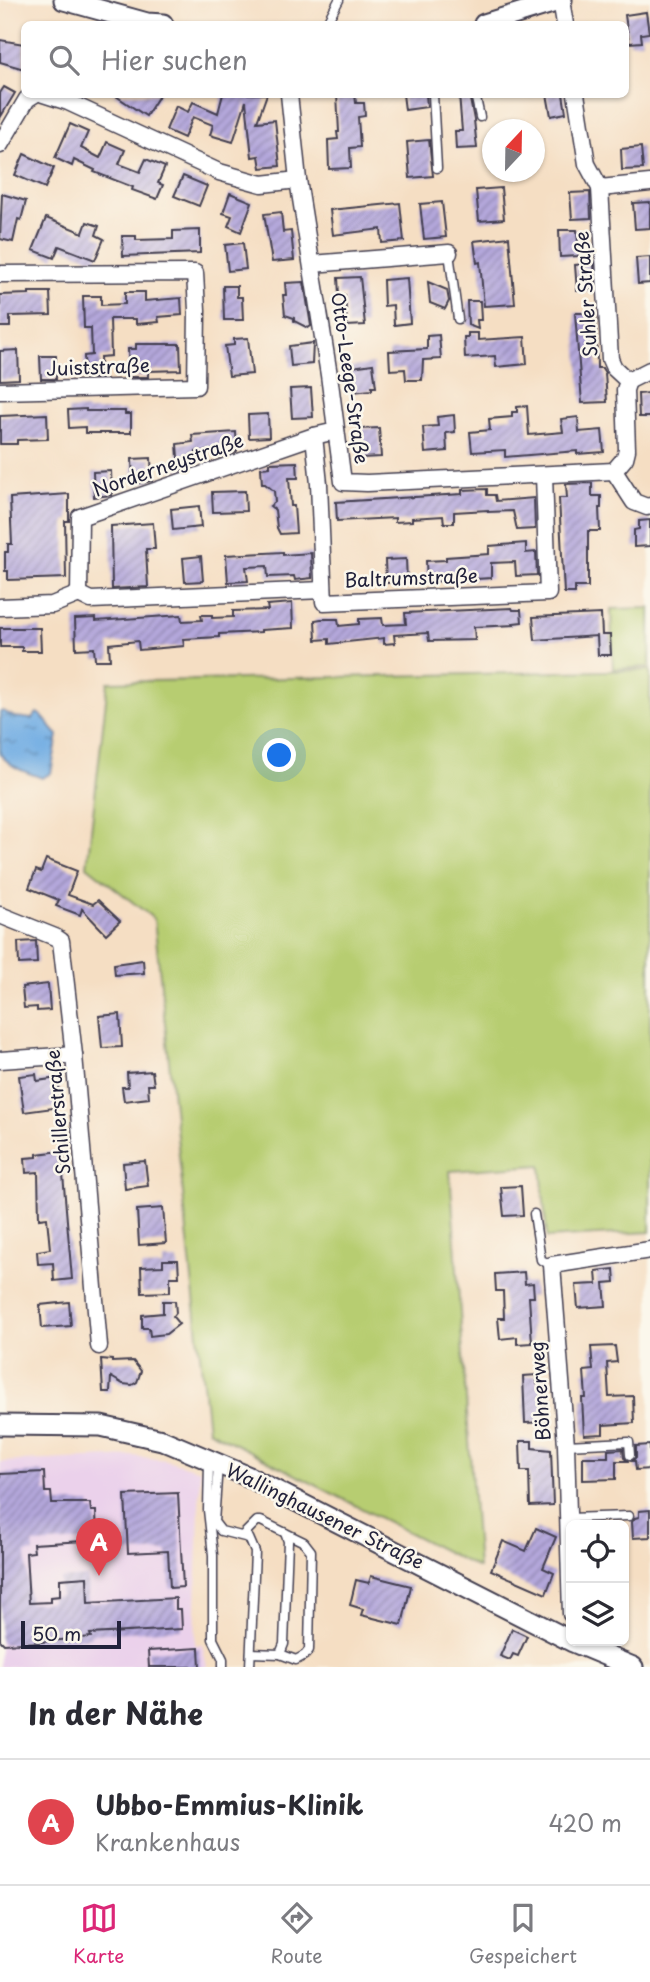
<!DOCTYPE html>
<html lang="de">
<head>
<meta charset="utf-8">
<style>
	:root { --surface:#fff; --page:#f2f2f3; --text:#2b2b33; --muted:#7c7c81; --line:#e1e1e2; --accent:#db2777 }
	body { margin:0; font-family:"Playpen Sans",sans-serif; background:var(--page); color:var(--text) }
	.controls { position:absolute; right:21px; bottom:21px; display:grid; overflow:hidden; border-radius:10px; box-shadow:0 2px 5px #0004 }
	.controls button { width:63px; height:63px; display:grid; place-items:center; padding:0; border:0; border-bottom:2px solid var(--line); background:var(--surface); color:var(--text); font:35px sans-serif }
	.compass { position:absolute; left:482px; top:119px; width:63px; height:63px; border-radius:50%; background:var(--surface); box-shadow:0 2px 5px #0004; rotate:22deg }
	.scale { position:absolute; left:21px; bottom:18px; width:100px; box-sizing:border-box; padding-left:7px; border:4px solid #22223b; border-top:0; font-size:19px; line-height:24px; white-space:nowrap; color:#22223b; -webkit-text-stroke:5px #fbf7ec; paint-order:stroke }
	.you { position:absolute; left:280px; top:756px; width:24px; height:24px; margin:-18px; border:5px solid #fff; border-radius:50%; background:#1a73e8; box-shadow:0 0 0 10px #1a73e833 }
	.badge { display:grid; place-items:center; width:46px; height:46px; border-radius:50%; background:var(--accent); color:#fff; font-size:23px; font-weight:700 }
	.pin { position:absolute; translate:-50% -58px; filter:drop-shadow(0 2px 4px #0008) }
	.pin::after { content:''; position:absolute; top:37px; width:24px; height:21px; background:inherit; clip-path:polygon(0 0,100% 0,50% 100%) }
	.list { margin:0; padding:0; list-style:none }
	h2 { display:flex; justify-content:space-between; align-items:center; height:91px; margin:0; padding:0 28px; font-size:30px }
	h2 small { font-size:23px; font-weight:400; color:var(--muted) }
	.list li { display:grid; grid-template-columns:46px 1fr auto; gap:21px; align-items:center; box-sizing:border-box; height:126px; padding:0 28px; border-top:2px solid var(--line) }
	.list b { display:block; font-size:26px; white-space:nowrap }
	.list p { margin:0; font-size:23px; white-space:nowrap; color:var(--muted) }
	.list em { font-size:23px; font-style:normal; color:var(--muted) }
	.icon { flex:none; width:38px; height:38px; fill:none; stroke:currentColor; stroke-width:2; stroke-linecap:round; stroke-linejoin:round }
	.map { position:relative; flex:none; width:650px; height:1667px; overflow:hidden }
	.search { position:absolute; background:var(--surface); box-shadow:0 2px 5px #0004; left:21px; right:21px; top:21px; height:77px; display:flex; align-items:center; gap:18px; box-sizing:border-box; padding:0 24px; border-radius:10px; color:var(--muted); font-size:26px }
	.sheet { height:217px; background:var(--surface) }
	nav { display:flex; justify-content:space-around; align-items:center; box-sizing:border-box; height:98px; border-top:2px solid var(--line); background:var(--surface); font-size:19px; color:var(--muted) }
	nav a { display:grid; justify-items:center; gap:4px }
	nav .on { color:var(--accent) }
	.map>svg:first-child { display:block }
	.built { fill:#ebd1eb }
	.green { fill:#b7cd71; stroke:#6c7856; stroke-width:2 }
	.water { fill:url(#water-ripples); stroke:#4a688f; stroke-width:2 }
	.building { fill:url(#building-hatch) }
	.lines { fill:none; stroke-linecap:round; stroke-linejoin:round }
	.service-casing { stroke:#423e4f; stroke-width:11 }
	.minor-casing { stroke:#423e4f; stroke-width:19 }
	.tertiary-casing { stroke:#423e4f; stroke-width:23 }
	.service { stroke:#fff; stroke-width:8 }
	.minor { stroke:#fff; stroke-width:16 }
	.tertiary { stroke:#fff; stroke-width:19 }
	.labels { text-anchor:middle; stroke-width:5; stroke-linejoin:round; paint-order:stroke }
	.street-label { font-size:19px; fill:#22223b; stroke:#fbf7ec }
</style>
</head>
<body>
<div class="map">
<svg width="650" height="1667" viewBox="0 0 650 1667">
	<defs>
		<pattern id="water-ripples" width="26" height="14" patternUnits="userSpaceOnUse" patternTransform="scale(1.75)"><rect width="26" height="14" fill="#72ade3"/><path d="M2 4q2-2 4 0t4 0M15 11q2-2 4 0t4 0" fill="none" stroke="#5d8cb9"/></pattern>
		<pattern id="building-hatch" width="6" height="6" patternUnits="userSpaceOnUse" patternTransform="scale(1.75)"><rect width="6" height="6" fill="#b4a7db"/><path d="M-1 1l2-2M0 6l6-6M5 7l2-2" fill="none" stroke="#9288b3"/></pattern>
	</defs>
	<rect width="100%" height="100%" fill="#fbf7ec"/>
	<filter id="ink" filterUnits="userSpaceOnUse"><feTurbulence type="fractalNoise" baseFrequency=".0143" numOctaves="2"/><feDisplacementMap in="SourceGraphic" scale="14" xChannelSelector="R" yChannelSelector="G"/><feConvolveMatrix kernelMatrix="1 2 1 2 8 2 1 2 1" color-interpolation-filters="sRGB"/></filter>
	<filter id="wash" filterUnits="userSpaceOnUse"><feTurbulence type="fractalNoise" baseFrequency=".00686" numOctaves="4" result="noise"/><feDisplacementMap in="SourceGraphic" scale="28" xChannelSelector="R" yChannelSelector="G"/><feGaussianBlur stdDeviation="1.57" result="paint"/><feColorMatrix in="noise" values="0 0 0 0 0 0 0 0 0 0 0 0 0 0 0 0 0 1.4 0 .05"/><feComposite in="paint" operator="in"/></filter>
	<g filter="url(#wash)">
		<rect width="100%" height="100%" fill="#f5dec3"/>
		<path class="built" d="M133 1456 166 1460 200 1470 195 1645H202L207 1667H0V1462Z"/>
		<g class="green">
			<path d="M650 608V667L613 669 611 609Z"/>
			<path d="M650 670V1232L547 1238 541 1165 450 1171 478 1568 208 1430 154 919 87 866 108 682Z"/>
		</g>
		<path class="water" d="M3 711 14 717 32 719 37 713C45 716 50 729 58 735L51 773 42 778C24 771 13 769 0 754V712Z"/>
		<g id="blocks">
			<g class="building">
				<path d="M646 12 649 33 641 34 642 42 629 43 625 15Z"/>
				<path d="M0 40 24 44V69L0 62Z"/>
				<path d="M4 87 15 93 0 118V93Z"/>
				<path d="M113 94H160L146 116Z"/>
				<path d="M223 94H267L257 122 275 120 280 166 261 168 259 156 252 157 246 101 233 142 210 135 213 125 193 117 184 138 166 130 176 106 188 112 193 102 218 113Z"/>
				<path d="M337 94H355L356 103H364L365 116 358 117 360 147 350 148 351 168 329 169 328 140 338 139 337 132H339Z"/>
				<path d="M403 94H426L427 107 405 110Z"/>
				<path d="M459 94H469L474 120 477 148 456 149 455 131H462Z"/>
				<path d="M547 94H563L566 113 551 116Z"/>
				<path d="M70 124 88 132 81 148 100 158 107 142 125 150 119 164 140 172 146 159 165 167 158 183 163 185 157 199 132 190 133 187 94 172 95 170 74 160 72 166 55 158Z"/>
				<path d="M429 140 433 176 410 178 407 142Z"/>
				<path d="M641 147 643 169 622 170 621 149Z"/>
				<path d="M24 154 54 168 45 188 15 175Z"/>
				<path d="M183 176 207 186 199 206 174 196Z"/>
				<path d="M501 188 504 219 479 221 476 190Z"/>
				<path d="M590 192 591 218 572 219 570 193Z"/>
				<path d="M230 193 252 202 241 232 228 226 232 216 223 213Z"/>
				<path d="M2 194 26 201 21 220 18 219 13 242 0 239Z"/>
				<path d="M442 202 446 237 424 239 420 204Z"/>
				<path d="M650 202V228L635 229 633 203Z"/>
				<path d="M400 203 404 241 382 243 381 229 333 235 330 210Z"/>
				<path d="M281 212 283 232 291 231 294 260 272 262 264 214Z"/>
				<path d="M46 218 83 233 87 222 99 226 96 235 104 239 95 260 59 246 54 258 33 250Z"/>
				<path d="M200 230V253L123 256 122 236H136V240L173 239V231Z"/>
				<path d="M559 230H577L579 256 560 257Z"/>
				<path d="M509 237 515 304 484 306 480 262 477 263 474 241Z"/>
				<path d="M243 243 246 269 228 271 225 245Z"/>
				<path d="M650 257V283L638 284 636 258Z"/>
				<path d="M594 263 595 290 577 291 575 265Z"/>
				<path d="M360 277 365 325 347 326 345 295H339L338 278Z"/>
				<path d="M407 278 410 323 394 325 393 305 384 306 383 280Z"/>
				<path d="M304 282 311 326 308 328 294 321V318L285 315 283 295H286L285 283Z"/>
				<path d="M428 282 447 290 449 301 445 309 430 303Z"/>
				<path d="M223 286H237V297H242L243 320H224Z"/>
				<path d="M29 292H50L51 315 10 316V327H0V295L29 294Z"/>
				<path d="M125 292H145V301L181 298 182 315 158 317 159 322 136 324V319H110L111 356 100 357 101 378H85L84 356 92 355 91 328H84L83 296H101V305L125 304Z"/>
				<path d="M467 301H480L481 320H477L478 329 468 325Z"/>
				<path d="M575 313H596L597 368H602L605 373 607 402 582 403Z"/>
				<path d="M468 333H478V340L525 337 527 364 496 367 495 356 465 358 464 337H468Z"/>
				<path d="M439 335 441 359 423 360 422 380H406L405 369 390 370 389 351 427 349V336Z"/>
				<path d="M248 338 252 374 229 376 225 346 234 345V339Z"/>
				<path d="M313 343 312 364 291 366 289 346Z"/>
				<path d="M136 344H180L181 370 148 371V377H129L128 349H136Z"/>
				<path d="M18 350 19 379 0 380V351Z"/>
				<path d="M40 356H56V379H41Z"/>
				<path d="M373 364 376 387H372V390L352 392V390H348L345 368Z"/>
				<path d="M311 388 313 417 292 418 290 389Z"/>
				<path d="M650 393V417H639L638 394Z"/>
				<path d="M527 406 529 435 563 432 561 419 578 417 579 432 602 430 604 452 577 454V451L505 457V450L472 452 470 432 490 430 489 419 512 417V412H517V407Z"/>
				<path d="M86 409V411H125V414H131V433H85V427L69 428 68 410Z"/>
				<path d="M47 414 48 439 17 440V444H0V416Z"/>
				<path d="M268 414 269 437 249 438 248 415Z"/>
				<path d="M454 415 455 432 446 433 447 451 425 453 423 427 438 426 437 417Z"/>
				<path d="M379 428 381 457 360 458 358 429Z"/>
				<path d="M236 432 237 451 219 457V450L196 452 197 465 179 471 177 444 193 442 192 435Z"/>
				<path d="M151 458 152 481 133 484 132 459Z"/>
				<path d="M297 462 298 478H289L291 506H294L296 533 280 534 277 528 275 510 270 506 275 502 274 491 265 484H262L261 468 270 467V463Z"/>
				<path d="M111 471 112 495 94 497 93 472Z"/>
				<path d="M592 483V496H601V508H599L600 531H588V587H575V593H564L559 498H567L566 484Z"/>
				<path d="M487 489V495H495L496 501 534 498 535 529 517 530 513 511 488 512V510L454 512V523H444L443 516 412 518V521L395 522V518L337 521 336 502 462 494V490Z"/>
				<path d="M245 491 246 511 213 512 212 492Z"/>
				<path d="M69 494V521H65L66 578 8 580V571H5V552H8V544H12L10 498Z"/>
				<path d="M199 506 201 527 173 530 171 509Z"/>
				<path d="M650 520V546L634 547V530L639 529V521Z"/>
				<path d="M153 523 155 549H146L148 587 112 589 111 526Z"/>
				<path d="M526 543V553L536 552 537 575 516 576 515 562 491 563V578L427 582 426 561 446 560V557L489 554V546Z"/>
				<path d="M283 552V555L311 553 312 578 295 580 294 576 268 577 267 566 246 567 248 581 228 582 226 555Z"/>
				<path d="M201 556 203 581 185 582 183 558Z"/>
				<path d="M406 559 407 582 386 583 385 560Z"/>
				<path d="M292 603 293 628 261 630V632L219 634V637L183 639 184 646 139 650 138 641 109 644 110 660H95L94 648 76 649 75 619 96 618V621L181 615 182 621 202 620 201 615H212V618L233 617V611L268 610 267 605Z"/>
				<path d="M512 608 513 610H521L522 622 513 623 514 625 474 627 475 640 429 641 428 633 394 635 395 643 384 644V638L329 644V639L316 640 315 620 321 619H338L339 626 359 624V619L382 618 383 625 406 624 405 613Z"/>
				<path d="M601 614 602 635H610L611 655H598L597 636 535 640 533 617Z"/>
				<path d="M0 628H40L41 651H22V647H0Z"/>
				<path d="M46 859 77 871 68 895 93 904 98 900 120 921 106 934 82 909 80 915 56 906 59 900 29 888 36 870 41 872Z"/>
				<path d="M36 941 37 963 19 964 18 942Z"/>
				<path d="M143 960 144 973 115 975 114 964Z"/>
				<path d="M48 984 50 1010 37 1011V1007L24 1008 22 987Z"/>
				<path d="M120 1014 122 1047 102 1048 99 1016Z"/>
				<path d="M152 1071 154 1085H148L149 1098 124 1101 122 1087H128L127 1073Z"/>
				<path d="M36 1074 37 1081 58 1078 61 1107 24 1112 19 1076Z"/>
				<path d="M61 1151 72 1279 54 1281 53 1263 38 1264 37 1251 50 1249 47 1218 39 1219 38 1172 26 1173 25 1158 37 1157V1154Z"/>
				<path d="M145 1161 148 1186 125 1189 123 1163Z"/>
				<path d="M521 1186 523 1215 504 1216 501 1187Z"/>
				<path d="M163 1208 166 1243 139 1245 137 1210Z"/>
				<path d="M163 1260H178L179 1277H170V1292L142 1293 141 1267 163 1266Z"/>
				<path d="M614 1269 615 1282 604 1283 606 1306 578 1308 576 1285 597 1284 596 1271Z"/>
				<path d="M524 1272 525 1284 533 1283 534 1297H529L532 1343 517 1344V1337L500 1339 498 1318H504L503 1291H496L495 1274Z"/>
				<path d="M163 1301H175L176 1313 173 1317 179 1324 166 1334 150 1336 149 1328H142V1315L163 1313Z"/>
				<path d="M69 1302 71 1326 42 1328 40 1305Z"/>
				<path d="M615 1346 617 1362 607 1363 609 1397 633 1396 634 1423 603 1425V1434L584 1435 582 1398H586L584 1371 593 1370 591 1347Z"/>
				<path d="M101 1359 112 1360V1362L133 1361 141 1371 137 1382 132 1385 123 1384 111 1377 110 1392H103Z"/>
				<path d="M537 1375V1384H543L547 1422 525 1423 523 1376Z"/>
				<path d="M520 1441H532V1448L551 1450 553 1505 530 1506 529 1471H521Z"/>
				<path d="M650 1445V1469L636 1470 635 1461H632L636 1457V1446Z"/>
				<path d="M623 1449 624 1458 628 1461H616V1479L583 1480V1457H608V1450Z"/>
				<path d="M44 1472 45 1492H51L52 1503H90L91 1511H96L97 1538 84 1539V1541L33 1544 34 1552 26 1553 29 1603 51 1602V1597L60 1596V1579L87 1577 88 1603 176 1598V1609H181L182 1629 90 1634 91 1637 41 1642 4 1644 0 1640V1474Z"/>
				<path d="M178 1493 183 1587 170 1588 168 1551 128 1553 125 1495Z"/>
				<path d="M650 1510V1537L633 1538 632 1522 635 1518 639 1517V1511Z"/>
				<path d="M536 1528 556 1537 543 1568 554 1573 546 1594 491 1570 503 1541 526 1551Z"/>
				<path d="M371 1576 411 1586 402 1625 361 1615 363 1609 350 1605 356 1580 369 1583Z"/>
				<path d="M512 1629 527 1636 518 1656 513 1654 510 1660 500 1656Z"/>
				<path d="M199 1648 200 1667H149L148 1651Z"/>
			</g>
		</g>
	</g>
	<g filter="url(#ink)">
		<use href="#blocks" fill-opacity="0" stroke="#423e4f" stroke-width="2"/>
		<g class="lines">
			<g class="service-casing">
				<g id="service">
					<path d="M326 24 339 0"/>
					<path d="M433 94 437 168"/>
					<path d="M475 94 480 117"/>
					<path d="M449 253 458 319"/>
					<path d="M534 1214 541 1260 552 1265"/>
					<path d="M566 1445 629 1442 630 1455"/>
					<path d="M209 1463 208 1510 213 1555V1639L223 1659V1667"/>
					<path d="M218 1465 214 1522 221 1531 249 1538 255 1552 250 1667"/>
					<path d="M568 1518 629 1516"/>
					<path d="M243 1535 257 1521H261L304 1542 311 1551 309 1650 305 1655 296 1660 280 1654 251 1653"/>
					<path d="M280 1654 284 1644 288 1541 285 1533"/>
				</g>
			</g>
			<g class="minor-casing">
				<g id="minor">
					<path d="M561 0 565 24"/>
					<path d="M43 94 68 102 219 172 262 184 298 180"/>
					<path d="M289 94 298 180 329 375 343 482 367 483 614 471"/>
					<path d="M576 94 587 164 600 188 610 359 614 368 628 381 625 390 627 450 625 458 614 471 634 502 647 507 650 506"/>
					<path d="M0 145 27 99 35 94"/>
					<path d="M600 188 650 183"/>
					<path d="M312 264 449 253"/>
					<path d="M0 274 195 273 197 310 196 386 0 391"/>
					<path d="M628 381 650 370"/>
					<path d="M314 436 319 484 324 602 548 593 544 475"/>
					<path d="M323 590 91 600 79 594 80 517 314 436 336 431"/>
					<path d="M0 607 52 605 79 594"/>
					<path d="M0 915 55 937 61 941 74 1055 99 1346"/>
					<path d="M0 1060 74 1055"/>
					<path d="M571 1614 566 1445 552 1265 650 1250"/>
				</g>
			</g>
			<g class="tertiary-casing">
				<g id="tertiary">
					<path d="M64 0 147 23 163 24"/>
					<path d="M484 24 562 0"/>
					<path d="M0 1425 101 1426 162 1440 247 1476 573 1642 633 1667"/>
				</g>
			</g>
			<use href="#service" class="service"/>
			<use href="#minor" class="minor"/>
			<use href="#tertiary" class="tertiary"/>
		</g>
	</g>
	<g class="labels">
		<g class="street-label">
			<text transform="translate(586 294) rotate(-94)" y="7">Suhler Straße</text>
			<text transform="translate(98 367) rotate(-2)" y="7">Juiststraße</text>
			<text transform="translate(350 378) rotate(82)" y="7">Otto-Leege-Straße</text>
			<text transform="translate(168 465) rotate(-19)" y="7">Norderneystraße</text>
			<text transform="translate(411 578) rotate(-2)" y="7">Baltrumstraße</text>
			<text transform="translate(58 1112) rotate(-95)" y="7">Schillerstraße</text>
			<text transform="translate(540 1391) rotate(-94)" y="7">Böhnerweg</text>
			<text transform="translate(325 1516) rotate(26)" y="7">Wallinghausener Straße</text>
		</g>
	</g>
</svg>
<div class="controls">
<button><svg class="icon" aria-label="locate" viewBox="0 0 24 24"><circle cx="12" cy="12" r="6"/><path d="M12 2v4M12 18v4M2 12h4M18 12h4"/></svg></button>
<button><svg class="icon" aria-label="layers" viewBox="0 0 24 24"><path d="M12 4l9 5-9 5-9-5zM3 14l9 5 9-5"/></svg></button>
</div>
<svg class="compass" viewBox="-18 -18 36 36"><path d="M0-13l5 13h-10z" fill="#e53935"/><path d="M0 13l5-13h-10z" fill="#7c7c81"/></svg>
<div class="scale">50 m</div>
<div class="you"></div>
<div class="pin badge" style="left:99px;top:1576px;background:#e0444e">A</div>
<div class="search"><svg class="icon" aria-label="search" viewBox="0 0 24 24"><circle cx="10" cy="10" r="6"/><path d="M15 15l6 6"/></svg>Hier suchen</div>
</div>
<section class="sheet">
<h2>In der Nähe<small></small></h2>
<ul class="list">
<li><span class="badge" style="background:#e0444e">A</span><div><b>Ubbo-Emmius-Klinik</b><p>Krankenhaus</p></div><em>420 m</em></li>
</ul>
</section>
<nav>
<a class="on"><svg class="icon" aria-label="map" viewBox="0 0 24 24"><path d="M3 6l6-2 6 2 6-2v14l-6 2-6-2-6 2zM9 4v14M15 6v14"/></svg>Karte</a>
<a><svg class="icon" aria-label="directions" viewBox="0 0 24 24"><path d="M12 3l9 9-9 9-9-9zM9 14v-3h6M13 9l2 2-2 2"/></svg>Route</a>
<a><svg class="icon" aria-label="saved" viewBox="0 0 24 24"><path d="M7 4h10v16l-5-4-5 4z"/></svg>Gespeichert</a>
</nav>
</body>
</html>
